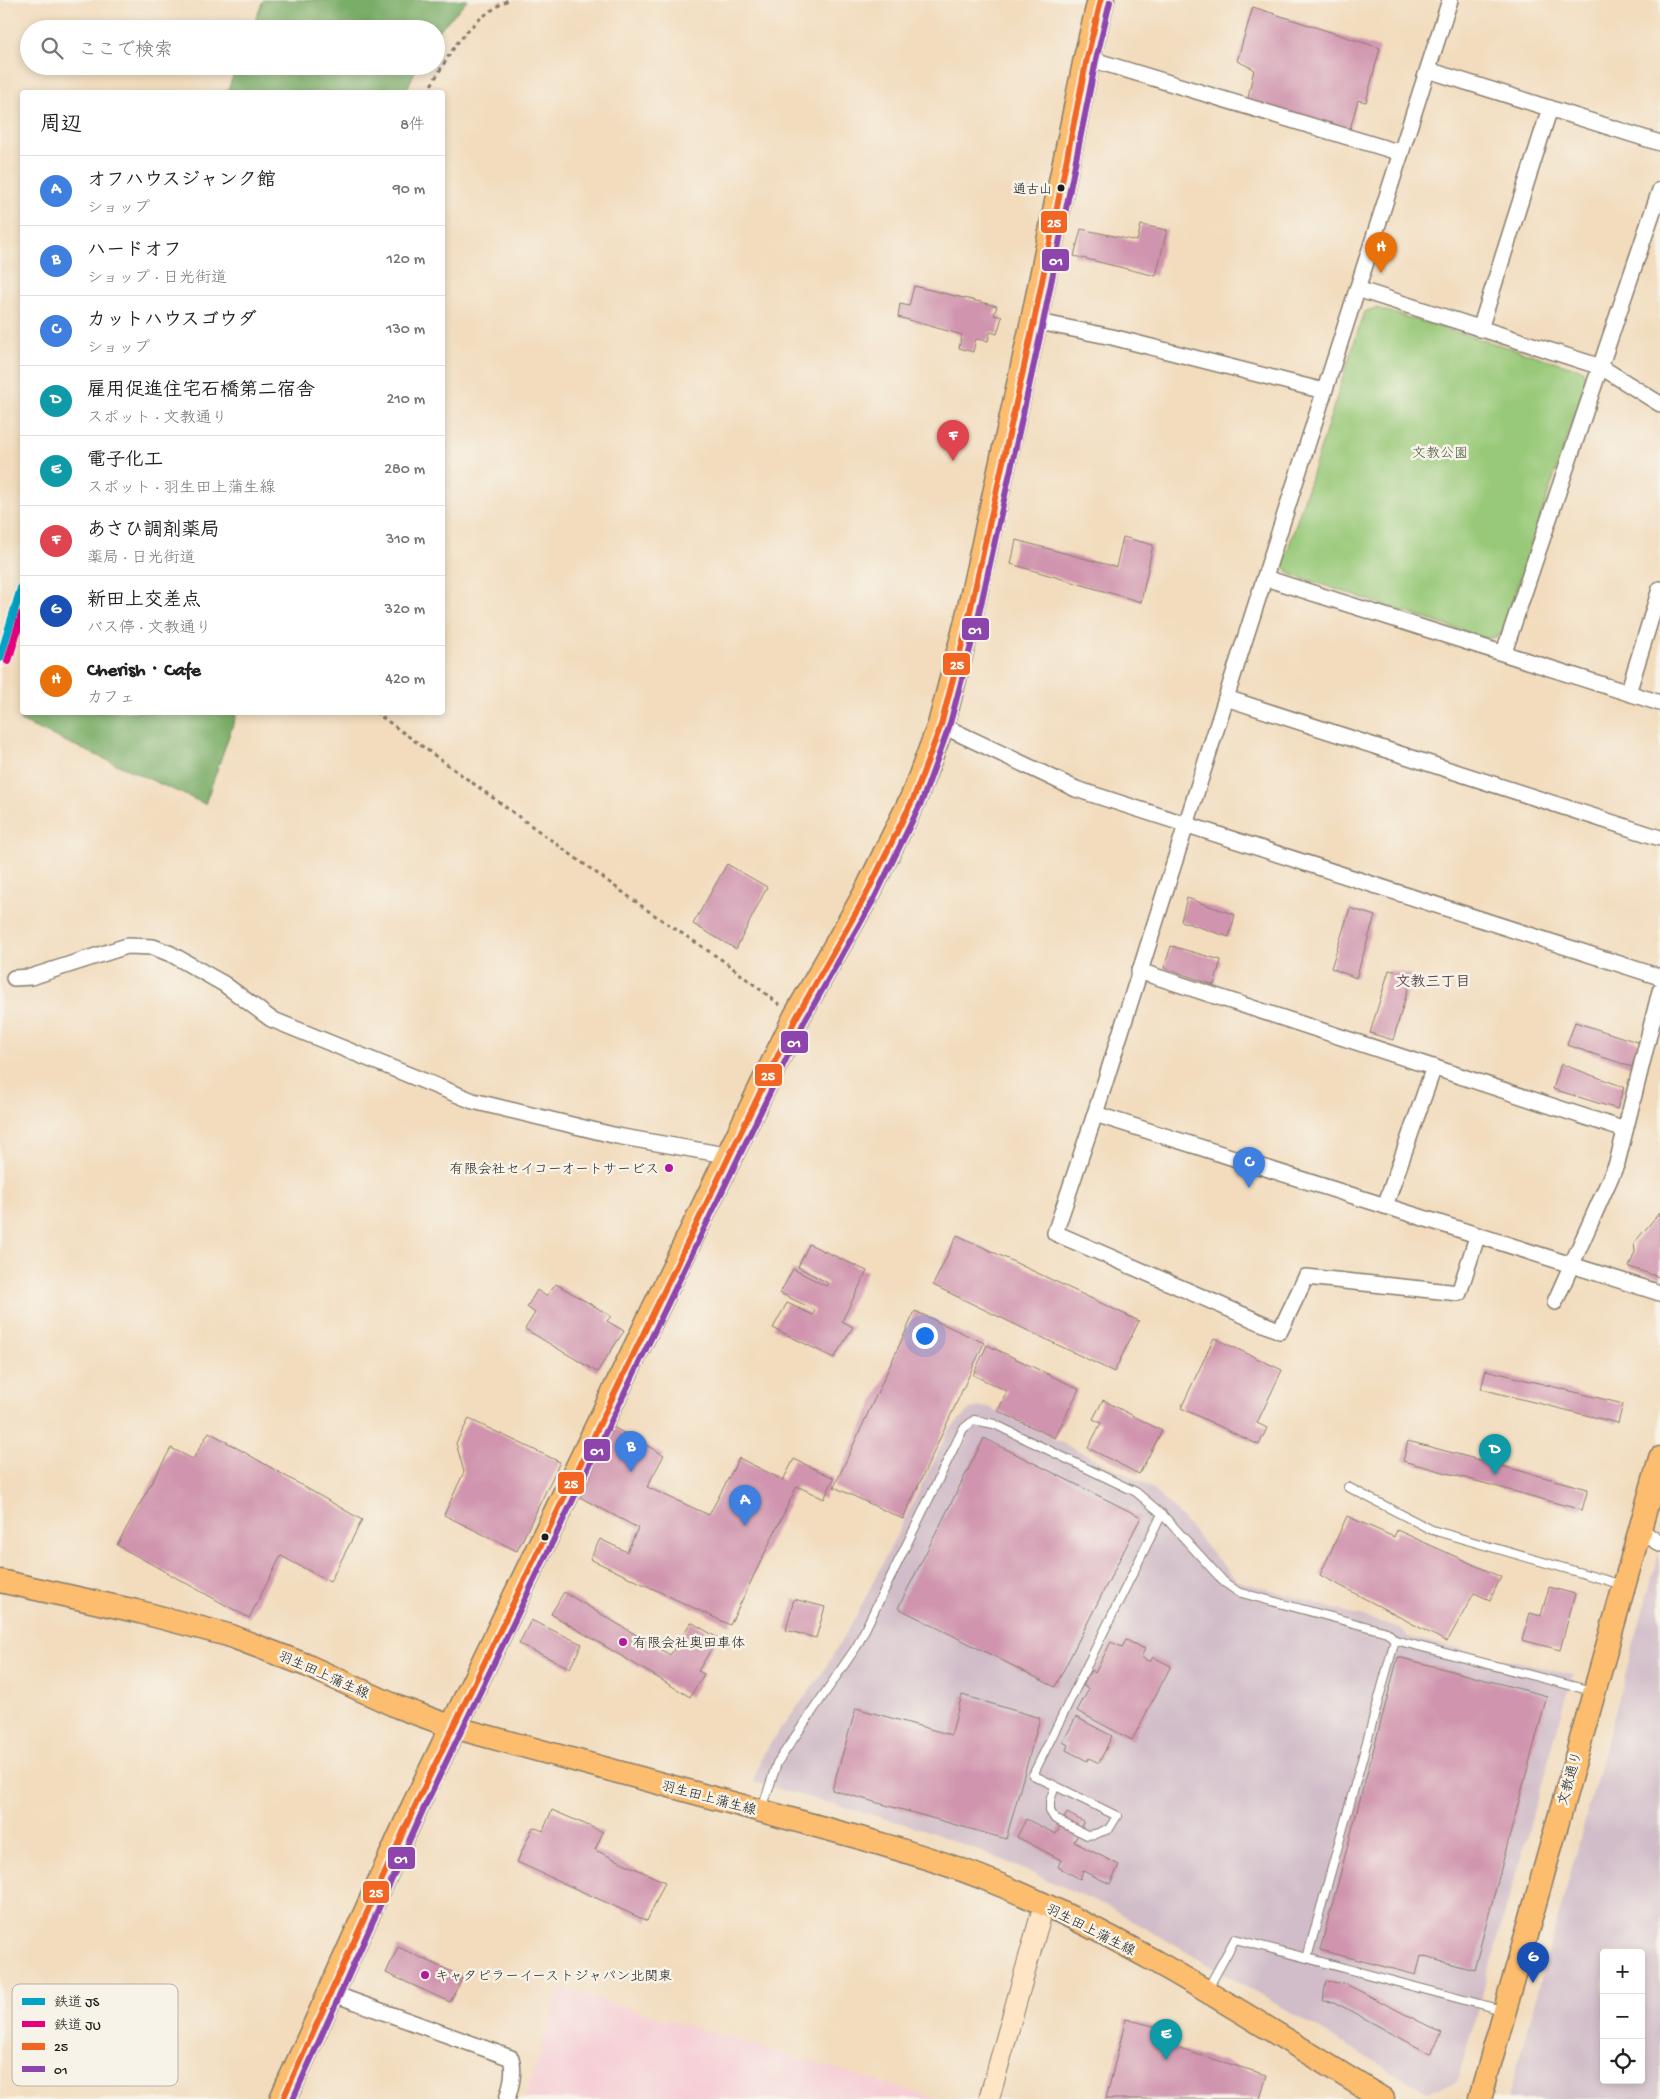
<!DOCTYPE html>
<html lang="ja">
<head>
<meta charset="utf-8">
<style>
	:root { --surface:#fff; --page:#f6f6f6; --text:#222; --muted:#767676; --line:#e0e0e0; --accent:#b5179e }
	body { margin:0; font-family:"Gochi Hand","Klee One",sans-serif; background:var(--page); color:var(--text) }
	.controls { position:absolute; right:15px; bottom:15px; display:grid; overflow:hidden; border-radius:5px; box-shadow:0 2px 8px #0003 }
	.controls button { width:45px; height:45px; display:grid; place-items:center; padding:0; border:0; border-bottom:1px solid var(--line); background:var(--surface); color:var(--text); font:25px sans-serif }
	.you { position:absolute; left:924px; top:1335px; width:18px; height:18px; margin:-12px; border:4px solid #fff; border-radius:50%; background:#1a73e8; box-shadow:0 0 0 8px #1a73e833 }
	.badge { display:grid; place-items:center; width:32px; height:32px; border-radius:50%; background:var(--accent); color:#fff; font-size:16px; font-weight:700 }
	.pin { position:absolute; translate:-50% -41px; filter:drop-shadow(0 1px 2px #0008) }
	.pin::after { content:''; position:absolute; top:26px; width:18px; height:15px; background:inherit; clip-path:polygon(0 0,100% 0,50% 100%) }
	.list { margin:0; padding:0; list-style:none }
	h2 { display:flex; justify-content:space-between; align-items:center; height:65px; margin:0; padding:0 20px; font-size:21px }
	h2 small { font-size:16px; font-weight:400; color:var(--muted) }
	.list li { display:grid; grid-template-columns:32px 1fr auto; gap:15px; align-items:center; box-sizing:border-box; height:70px; padding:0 20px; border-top:1px solid var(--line) }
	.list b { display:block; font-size:19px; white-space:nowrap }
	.list p { margin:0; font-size:16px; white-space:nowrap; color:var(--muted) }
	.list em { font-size:16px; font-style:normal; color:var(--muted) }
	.icon { flex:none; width:28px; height:28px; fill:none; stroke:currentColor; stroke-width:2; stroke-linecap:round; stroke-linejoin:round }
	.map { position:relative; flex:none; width:1660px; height:2099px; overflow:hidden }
	.search { position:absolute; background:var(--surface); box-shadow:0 2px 8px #0003; left:20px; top:20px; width:425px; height:55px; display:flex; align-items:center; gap:12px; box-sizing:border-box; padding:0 18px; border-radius:28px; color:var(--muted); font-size:19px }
	.panel { position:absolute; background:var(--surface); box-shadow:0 2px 8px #0003; left:20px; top:90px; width:425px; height:625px; border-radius:5px }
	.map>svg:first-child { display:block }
	.built { fill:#f6cfd6 }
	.industrial { fill:#d1bdc9; fill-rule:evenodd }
	.green { fill:#98c978; stroke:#5a724a }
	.forest { fill:#7aad68; stroke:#4b6442 }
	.building { fill:#d094ae }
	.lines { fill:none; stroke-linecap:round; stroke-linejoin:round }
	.lane-casing { stroke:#877c6c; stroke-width:10 }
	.street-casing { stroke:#877c6c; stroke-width:18 }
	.secondary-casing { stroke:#877c6c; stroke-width:22 }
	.primary-casing { stroke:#877c6c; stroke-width:25 }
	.highway-casing { stroke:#877c6c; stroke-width:29 }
	.path { stroke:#877c6c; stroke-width:3; stroke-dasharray:4 4; stroke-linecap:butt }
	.lane { stroke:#fff; stroke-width:8 }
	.street { stroke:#fff; stroke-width:15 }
	.secondary { stroke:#fee5c5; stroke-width:20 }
	.primary { stroke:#fcbd6e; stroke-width:22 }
	.highway { stroke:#fcbd6e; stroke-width:26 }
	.bus-1-casing { stroke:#f7f3e8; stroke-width:10 }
	.bus-2-casing { stroke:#f7f3e8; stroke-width:10 }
	.bus-1 { stroke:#f26522; stroke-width:6 }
	.bus-2 { stroke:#8e44ad; stroke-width:6 }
	.rail-1-casing { stroke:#f7f3e8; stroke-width:11 }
	.rail-2-casing { stroke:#f7f3e8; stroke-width:11 }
	.rail-1 { stroke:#01a2c5; stroke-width:8 }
	.rail-2 { stroke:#e5007d; stroke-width:8 }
	.bus-dot { fill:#1c1c1c; stroke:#f7f3e8; stroke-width:2 }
	.poi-dot { fill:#b5179e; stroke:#f7f3e8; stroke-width:2 }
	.labels { text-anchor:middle; stroke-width:5; stroke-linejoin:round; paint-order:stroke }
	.bus-label { font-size:13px; fill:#1c1c1c; stroke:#f7f3e8; text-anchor:end }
	.park-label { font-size:14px; fill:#47593c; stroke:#f7f3e8 }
	.poi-label { font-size:14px; fill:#1c1c1c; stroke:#f7f3e8; text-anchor:start }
	.street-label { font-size:14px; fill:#1c1c1c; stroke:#f7f3e8 }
	.neighbourhood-label { font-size:15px; font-weight:bold; fill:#5b464f; stroke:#f7f3e8 }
	.key { fill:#f7f3e8; stroke:#b5b2ab; stroke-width:1 }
	.key-label { font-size:14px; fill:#1c1c1c }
	.line-badge { stroke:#f7f3e8; stroke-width:2 }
	.badge-label { font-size:14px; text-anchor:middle; font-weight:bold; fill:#fff }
</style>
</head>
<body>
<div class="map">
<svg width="1660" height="2099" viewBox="0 0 1660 2099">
	<rect width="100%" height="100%" fill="#f7f3e8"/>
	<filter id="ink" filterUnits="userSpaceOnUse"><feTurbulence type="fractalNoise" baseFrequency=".02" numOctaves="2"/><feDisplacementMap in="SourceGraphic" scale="10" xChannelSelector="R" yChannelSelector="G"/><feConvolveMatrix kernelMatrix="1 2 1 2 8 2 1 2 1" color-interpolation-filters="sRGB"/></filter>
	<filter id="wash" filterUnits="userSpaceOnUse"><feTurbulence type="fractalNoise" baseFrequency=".0096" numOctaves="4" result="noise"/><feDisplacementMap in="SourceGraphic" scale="20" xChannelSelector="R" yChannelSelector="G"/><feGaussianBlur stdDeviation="1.12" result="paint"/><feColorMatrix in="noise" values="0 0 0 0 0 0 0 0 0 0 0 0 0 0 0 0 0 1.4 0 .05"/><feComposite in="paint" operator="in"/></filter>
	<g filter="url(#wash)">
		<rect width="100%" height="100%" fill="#f2dcbd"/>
		<path class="built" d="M560 1988 938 2099H525Z"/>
		<g class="industrial">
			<path d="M982 1407 991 1408 1146 1484 1171 1506 1236 1580 1401 1628 1408 1637 1573 1674 1457 2082 1427 2092 1109 1907 1000 1859 923 1829 753 1782 763 1753 821 1675 856 1616 950 1429 970 1409Z"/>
			<path d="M1659 1552 1660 2099H1508ZM1604 1953H1641V2080H1604Z"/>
		</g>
		<path class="green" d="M1376 308 1583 370 1586 381 1501 635 1487 639 1290 574 1283 565 1364 312Z"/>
		<g class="forest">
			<path d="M263 0H468L436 33V29H252Z"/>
			<path d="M237 66H417L406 92H227Z"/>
			<path d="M23 712H237V713L205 804 20 721Z"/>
		</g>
		<g id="blocks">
			<g class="building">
				<path d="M1253 7 1380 48 1366 102 1358 100 1349 133 1247 103 1254 69 1237 61Z"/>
				<path d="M1141 225 1167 230 1156 276 1074 256 1081 229 1137 241Z"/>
				<path d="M914 286 997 306 994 315 1002 317 997 334 990 332 988 341 976 339 973 352 959 348 962 335 898 317 900 304 909 306Z"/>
				<path d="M1123 537 1153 545 1141 602 1011 564 1016 540 1116 567Z"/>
				<path d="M727 864 767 887 736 949 693 924Z"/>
				<path d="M1187 898 1235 915 1229 937 1181 921Z"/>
				<path d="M1350 908 1375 916 1356 978 1331 968Z"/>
				<path d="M1171 946 1221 960 1214 985 1164 968Z"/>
				<path d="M1389 970 1412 975 1393 1040 1370 1033Z"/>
				<path d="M1575 1022 1640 1043 1632 1067 1567 1045Z"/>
				<path d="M1561 1064 1624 1087 1617 1109 1553 1089Z"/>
				<path d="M1660 1212V1277H1659L1629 1267 1635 1252 1634 1243Z"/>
				<path d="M957 1235 1139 1321 1114 1372 933 1285Z"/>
				<path d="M809 1244 867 1271 842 1321 853 1327 834 1358 773 1328 787 1303 813 1315 815 1310 780 1293 793 1269 826 1286 828 1283 798 1267Z"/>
				<path d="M556 1284 611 1316 607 1321 624 1331 597 1372 525 1329 535 1313 527 1307 537 1290 546 1296Z"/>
				<path d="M915 1311 984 1343 903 1519 834 1487Z"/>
				<path d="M1214 1338 1282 1370 1257 1423 1267 1428 1259 1445 1181 1408Z"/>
				<path d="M987 1345 1079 1389 1055 1438 998 1411 1007 1391 973 1375Z"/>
				<path d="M1486 1370 1623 1404 1618 1423 1481 1389Z"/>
				<path d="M1103 1400 1162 1431 1139 1474 1088 1448 1101 1423 1093 1419Z"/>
				<path d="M469 1419 560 1462 517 1551 444 1515 464 1472 456 1443Z"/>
				<path d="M602 1421 664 1455 647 1487 709 1515 739 1458 783 1480 794 1459 834 1478 824 1499 797 1486 730 1625 590 1559 600 1539 627 1552 638 1528 572 1493Z"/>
				<path d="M209 1432 362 1520 330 1582 281 1556 249 1618 117 1545 171 1448 193 1459Z"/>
				<path d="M984 1438 1141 1517 1055 1687 898 1608Z"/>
				<path d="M1408 1441 1588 1489 1582 1510 1403 1461Z"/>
				<path d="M1347 1516 1394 1537 1397 1530 1501 1577 1490 1600 1474 1593 1447 1642 1320 1575Z"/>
				<path d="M1549 1587 1575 1594 1560 1650 1522 1640 1530 1613 1541 1616Z"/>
				<path d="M564 1592 670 1655 691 1622 718 1638 698 1671 704 1674 690 1697 551 1614Z"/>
				<path d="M794 1599 825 1607 816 1638 786 1630Z"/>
				<path d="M531 1620 582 1644 570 1668 519 1644Z"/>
				<path d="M1126 1640 1145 1649 1141 1657 1150 1662 1153 1657 1171 1666 1132 1740 1077 1711 1089 1689 1083 1686 1091 1670 1095 1673 1111 1642 1122 1647Z"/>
				<path d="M1398 1657 1547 1696 1474 1970 1421 1956 1416 1975 1320 1950Z"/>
				<path d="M962 1695 1040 1718 1006 1839 832 1790 856 1708 951 1735Z"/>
				<path d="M1076 1717 1112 1736 1099 1763 1089 1758 1087 1761 1066 1750 1068 1745 1063 1742Z"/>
				<path d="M552 1810 603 1832 595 1850 665 1882 647 1921 517 1862 533 1827 543 1831Z"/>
				<path d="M1067 1813 1084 1822 1074 1842 1119 1865 1110 1884 1083 1871 1080 1879 1058 1867 1061 1860 1017 1837 1026 1819 1056 1834Z"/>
				<path d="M398 1947 463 1977 450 2002 386 1973Z"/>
				<path d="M1326 1981 1346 1984 1442 2033 1430 2054 1334 2002 1323 2001Z"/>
				<path d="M1126 2019 1168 2030 1166 2045 1267 2075 1260 2099H1106Z"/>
			</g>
		</g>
	</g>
	<g filter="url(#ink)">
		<use href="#blocks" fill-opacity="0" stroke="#877c6c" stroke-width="1"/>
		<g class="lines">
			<g class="lane-casing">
				<g id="lane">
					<path d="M1348 1487 1432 1530 1623 1585"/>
					<path d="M1055 1786 1050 1801V1811L1055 1819 1087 1835 1095 1834 1109 1829 1117 1816 1033 1775 1162 1514"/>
					<path d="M762 1809 777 1763 857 1646 963 1429 974 1420 994 1424 1136 1492 1162 1514 1224 1582 1238 1592 1387 1632 1395 1640 1592 1691"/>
					<path d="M1307 1958 1395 1640"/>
					<path d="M1207 1990 1235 1939 1502 2010"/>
				</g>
			</g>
			<g class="street-casing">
				<g id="street">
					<path d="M1450 0 1226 698 1095 1114 1055 1233 1280 1331 1306 1277 1459 1293 1477 1237"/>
					<path d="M1087 58 1401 153"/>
					<path d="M1428 70 1660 143"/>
					<path d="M1357 289 1601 367 1660 404"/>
					<path d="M1034 321 1112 337 1324 391"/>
					<path d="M1480 329 1550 108"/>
					<path d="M1265 578 1660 703"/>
					<path d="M1504 652 1660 190"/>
					<path d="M1628 693 1660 589"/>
					<path d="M1226 698 1660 838"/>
					<path d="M941 725 1076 789 1660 977"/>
					<path d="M1139 971 1625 1130"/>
					<path d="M14 978 31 977 127 946 153 947 171 954 224 984 271 1019 473 1101 617 1136 731 1156"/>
					<path d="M1095 1114 1660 1293"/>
					<path d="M1385 1206 1434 1067"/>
					<path d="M1555 1302 1617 1163 1660 991"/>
					<path d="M1640 1530 1660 1544"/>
					<path d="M331 1993 511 2058C515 2072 511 2086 507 2099"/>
				</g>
			</g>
			<g class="secondary-casing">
				<path id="secondary" d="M989 2099 1044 1904"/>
			</g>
			<g class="primary-casing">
				<g id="primary">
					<path d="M0 1581 136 1611 228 1635 306 1665 398 1707 453 1727 864 1839C904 1851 944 1862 983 1878 1125 1934 1253 2020 1383 2099"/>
					<path d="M1480 2099 1660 1458"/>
				</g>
			</g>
			<g class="highway-casing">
				<path id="highway" d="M283 2099 415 1806 796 1018 866 895 914 797 941 725 967 625 1034 321 1087 58 1101 0"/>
			</g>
			<g class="path">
				<path d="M427 92C453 49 462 26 508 0"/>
				<path d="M375 712 650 912 725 962 780 1005"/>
			</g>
			<use href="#lane" class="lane"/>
			<use href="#street" class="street"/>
			<use href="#secondary" class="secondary"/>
			<use href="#primary" class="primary"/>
			<use href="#highway" class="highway"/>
			<g class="bus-1-casing">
				<path id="bus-1" d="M283 2099 415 1806 796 1018 866 895 914 797 941 725 967 625 1034 321 1087 58 1101 0"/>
			</g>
			<g class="bus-2-casing">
				<path id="bus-2" d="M293 2099 423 1810 804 1022 874 899 922 801 949 727 976 627 1043 323 1096 60 1110 2"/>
			</g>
			<use href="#bus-1" class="bus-1"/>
			<use href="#bus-2" class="bus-2"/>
			<g class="rail-1-casing">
				<path id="rail-1" d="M0 658 22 585"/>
			</g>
			<g class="rail-2-casing">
				<path id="rail-2" d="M8 661 22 614"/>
			</g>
			<use href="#rail-1" class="rail-1"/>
			<use href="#rail-2" class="rail-2"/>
		</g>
	</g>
	<g class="bus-dot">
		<circle cx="1061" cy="188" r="4.5"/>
		<circle cx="545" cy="1537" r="4.5"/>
	</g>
	<g class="poi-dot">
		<circle cx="669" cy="1168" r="5"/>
		<circle cx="623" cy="1642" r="5"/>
		<circle cx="425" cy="1975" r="5"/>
	</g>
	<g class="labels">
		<g class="bus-label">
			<text x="1052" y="193">通古山</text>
		</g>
		<g class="park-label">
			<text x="1440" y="457">文教公園</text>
		</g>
		<g class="poi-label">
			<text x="659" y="1173" text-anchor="end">有限会社セイコーオートサービス</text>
			<text x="633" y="1647">有限会社奥田車体</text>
			<text x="435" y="1980">キャタピラーイーストジャパン北関東</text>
		</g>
		<g class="street-label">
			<text transform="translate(324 1674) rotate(24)" y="5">羽生田上蒲生線</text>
			<text transform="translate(1569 1778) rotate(-74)" y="5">文教通り</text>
			<text transform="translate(709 1797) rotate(15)" y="5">羽生田上蒲生線</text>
			<text transform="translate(1091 1929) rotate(27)" y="5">羽生田上蒲生線</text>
		</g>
		<g class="neighbourhood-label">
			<text x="1433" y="986">文教三丁目</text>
		</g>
	</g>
	<rect x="12" y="1984" width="166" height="102" rx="8" class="key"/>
	<rect x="22" y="1998" width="23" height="7" fill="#01a2c5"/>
	<rect x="22" y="2021" width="23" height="6" fill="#e5007d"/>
	<rect x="22" y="2043" width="23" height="7" fill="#f26522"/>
	<rect x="22" y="2066" width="23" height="6" fill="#8e44ad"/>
	<g class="key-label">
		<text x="54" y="2006">鉄道 JS</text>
		<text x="54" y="2029">鉄道 JU</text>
		<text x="54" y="2051">25</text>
		<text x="54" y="2074">01</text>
	</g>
	<g class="line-badge">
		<rect x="1040" y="210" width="28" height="24" rx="5" fill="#f26522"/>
		<rect x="1041" y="248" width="29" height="24" rx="5" fill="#8e44ad"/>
		<rect x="961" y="617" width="29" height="24" rx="5" fill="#8e44ad"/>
		<rect x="942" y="652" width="29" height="24" rx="5" fill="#f26522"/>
		<rect x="780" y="1030" width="29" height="24" rx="5" fill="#8e44ad"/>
		<rect x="754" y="1063" width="29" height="24" rx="5" fill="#f26522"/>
		<rect x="583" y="1438" width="28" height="24" rx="5" fill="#8e44ad"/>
		<rect x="557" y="1471" width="28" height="24" rx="5" fill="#f26522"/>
		<rect x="387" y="1846" width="29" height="24" rx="5" fill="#8e44ad"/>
		<rect x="362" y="1880" width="28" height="24" rx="5" fill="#f26522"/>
	</g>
	<g class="badge-label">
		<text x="1054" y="227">25</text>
		<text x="1056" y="265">01</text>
		<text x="975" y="634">01</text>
		<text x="957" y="669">25</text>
		<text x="794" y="1047">01</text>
		<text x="768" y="1080">25</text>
		<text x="597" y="1455">01</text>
		<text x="571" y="1488">25</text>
		<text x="401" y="1863">01</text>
		<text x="376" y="1897">25</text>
	</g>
</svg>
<div class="controls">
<button>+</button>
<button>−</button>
<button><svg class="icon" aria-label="locate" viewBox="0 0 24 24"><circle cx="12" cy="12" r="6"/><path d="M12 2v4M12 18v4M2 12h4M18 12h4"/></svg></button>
</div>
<div class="you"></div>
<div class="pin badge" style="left:745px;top:1526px;background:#3f7fe0">A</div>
<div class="pin badge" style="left:631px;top:1472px;background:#3f7fe0">B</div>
<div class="pin badge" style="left:1249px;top:1188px;background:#3f7fe0">C</div>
<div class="pin badge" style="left:1495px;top:1475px;background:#0f9aa8">D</div>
<div class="pin badge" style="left:1166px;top:2060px;background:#0f9aa8">E</div>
<div class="pin badge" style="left:953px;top:461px;background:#e0444e">F</div>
<div class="pin badge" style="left:1533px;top:1983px;background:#1a4fb4">G</div>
<div class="pin badge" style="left:1381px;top:273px;background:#e8710a">H</div>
<div class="search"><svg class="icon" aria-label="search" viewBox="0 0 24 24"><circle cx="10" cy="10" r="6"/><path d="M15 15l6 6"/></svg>ここで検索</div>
<section class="panel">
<h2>周辺<small>8件</small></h2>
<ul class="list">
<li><span class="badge" style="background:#3f7fe0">A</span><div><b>オフハウスジャンク館</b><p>ショップ</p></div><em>90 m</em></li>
<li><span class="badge" style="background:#3f7fe0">B</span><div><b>ハードオフ</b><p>ショップ · 日光街道</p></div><em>120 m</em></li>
<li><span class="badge" style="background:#3f7fe0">C</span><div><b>カットハウスゴウダ</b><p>ショップ</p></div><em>130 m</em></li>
<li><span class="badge" style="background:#0f9aa8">D</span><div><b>雇用促進住宅石橋第二宿舎</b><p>スポット · 文教通り</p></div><em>210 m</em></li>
<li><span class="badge" style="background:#0f9aa8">E</span><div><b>電子化工</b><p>スポット · 羽生田上蒲生線</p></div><em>280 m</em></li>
<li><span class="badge" style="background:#e0444e">F</span><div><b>あさひ調剤薬局</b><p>薬局 · 日光街道</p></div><em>310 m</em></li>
<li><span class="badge" style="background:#1a4fb4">G</span><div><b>新田上交差点</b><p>バス停 · 文教通り</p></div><em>320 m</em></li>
<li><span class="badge" style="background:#e8710a">H</span><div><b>Cherish・Cafe</b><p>カフェ</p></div><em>420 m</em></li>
</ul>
</section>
</div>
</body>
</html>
